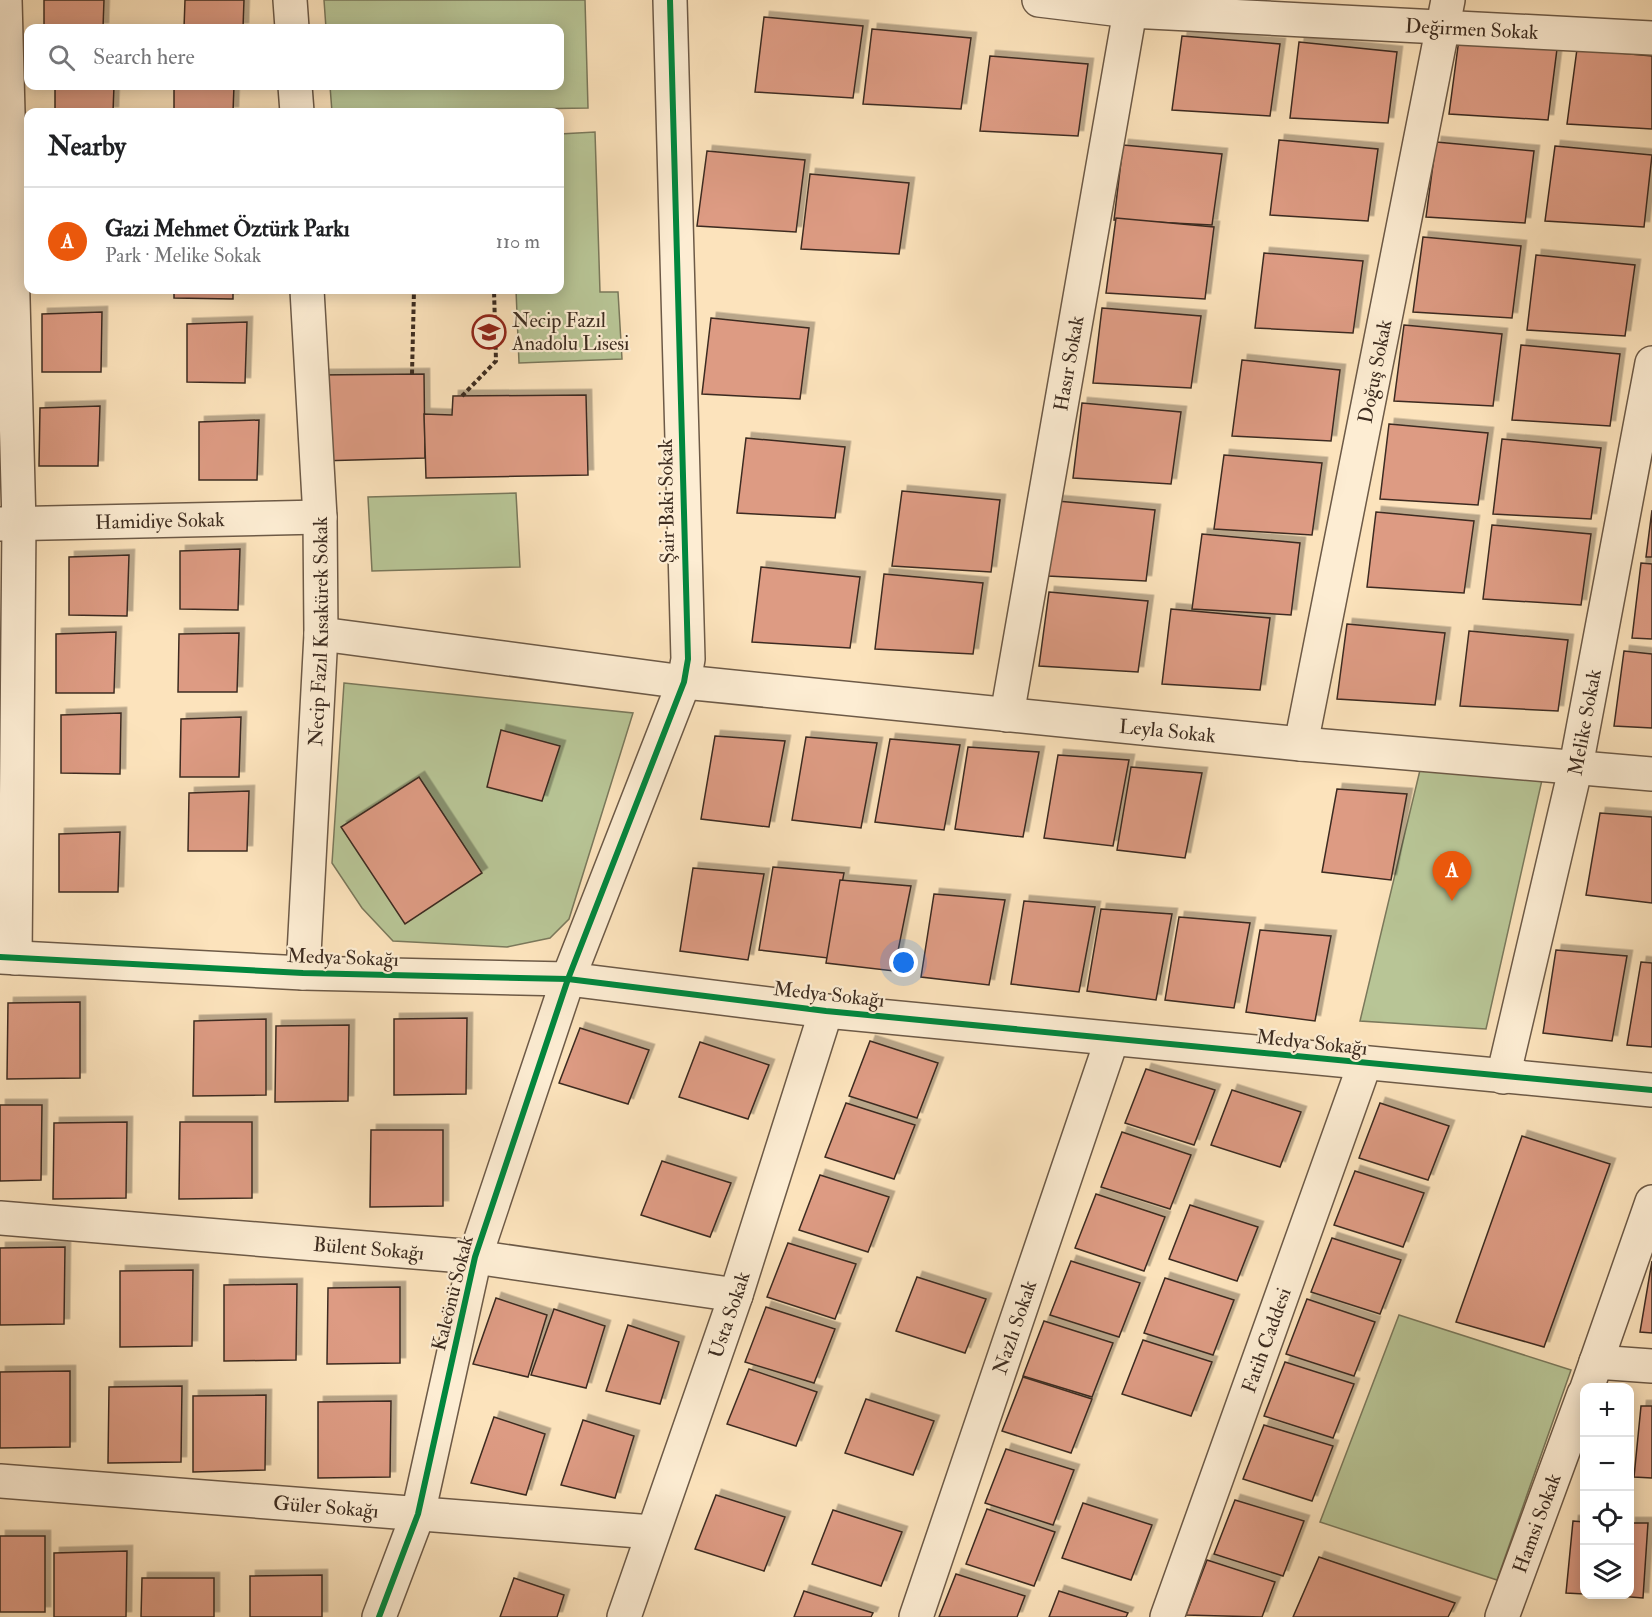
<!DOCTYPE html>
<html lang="en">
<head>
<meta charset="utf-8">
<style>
	:root { --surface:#fff; --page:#f2f2f2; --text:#202124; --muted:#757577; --line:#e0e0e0; --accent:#ea580c }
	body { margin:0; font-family:"IM FELL Double Pica",serif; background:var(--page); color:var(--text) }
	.controls { position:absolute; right:18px; bottom:18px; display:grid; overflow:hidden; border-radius:12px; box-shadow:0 3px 15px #0003 }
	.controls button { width:54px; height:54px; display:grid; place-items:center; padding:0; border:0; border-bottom:2px solid var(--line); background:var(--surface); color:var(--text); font:30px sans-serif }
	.you { position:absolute; left:904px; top:963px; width:21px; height:21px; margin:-15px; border:4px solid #fff; border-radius:50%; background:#1a73e8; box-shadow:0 0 0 9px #1a73e833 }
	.badge { display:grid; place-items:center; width:39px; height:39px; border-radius:50%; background:var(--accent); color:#fff; font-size:20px; font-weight:700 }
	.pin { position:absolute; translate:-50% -50px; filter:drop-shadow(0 2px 3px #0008) }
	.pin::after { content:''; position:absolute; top:32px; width:21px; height:18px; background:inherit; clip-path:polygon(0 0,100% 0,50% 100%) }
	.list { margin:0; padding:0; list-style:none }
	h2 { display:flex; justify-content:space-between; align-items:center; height:78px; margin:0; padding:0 24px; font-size:26px }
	h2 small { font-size:20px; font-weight:400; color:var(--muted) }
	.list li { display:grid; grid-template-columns:39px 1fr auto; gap:18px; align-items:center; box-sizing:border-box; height:108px; padding:0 24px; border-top:2px solid var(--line) }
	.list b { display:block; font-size:22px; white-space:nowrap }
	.list p { margin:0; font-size:20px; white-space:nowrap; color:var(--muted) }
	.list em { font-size:20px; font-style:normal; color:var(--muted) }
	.icon { flex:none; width:33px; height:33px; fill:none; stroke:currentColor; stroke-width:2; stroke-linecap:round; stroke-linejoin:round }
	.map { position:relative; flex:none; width:1652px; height:1617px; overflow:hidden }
	.search { position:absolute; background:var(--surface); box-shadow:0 3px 15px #0003; left:24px; top:24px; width:540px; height:66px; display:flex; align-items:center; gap:15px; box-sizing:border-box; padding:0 21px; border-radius:12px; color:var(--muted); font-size:22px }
	.panel { position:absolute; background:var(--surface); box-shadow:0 3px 15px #0003; left:24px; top:108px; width:540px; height:186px; border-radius:12px }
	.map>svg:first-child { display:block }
	.green { fill:#b8c596; stroke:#7a785b; stroke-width:1.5 }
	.building { fill:#dd9b83; stroke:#3d2c20; stroke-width:1.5; filter:url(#shadow) }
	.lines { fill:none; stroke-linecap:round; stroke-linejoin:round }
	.minor-casing { stroke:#6d5a47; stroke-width:36 }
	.tertiary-casing { stroke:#6d5a47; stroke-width:36 }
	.path { stroke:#3d2c20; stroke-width:4; stroke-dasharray:4.5 3; stroke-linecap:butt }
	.minor { stroke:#fdedd3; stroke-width:33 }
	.tertiary { stroke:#fdedd3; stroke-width:33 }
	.cycleway-casing { stroke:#fdedd3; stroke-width:10 }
	.cycleway { stroke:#00873e; stroke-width:6 }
	.labels { text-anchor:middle; stroke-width:4.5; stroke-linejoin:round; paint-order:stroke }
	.street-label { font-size:20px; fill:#3d2c20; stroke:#fdedd3 }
	.poi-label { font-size:20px; fill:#3d2c20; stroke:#fdedd3; text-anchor:start }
</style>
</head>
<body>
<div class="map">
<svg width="1652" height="1617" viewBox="0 0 1652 1617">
	<defs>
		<filter id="shadow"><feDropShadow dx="5.5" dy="-5.5" stdDeviation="0" flood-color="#0004"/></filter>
	</defs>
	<rect width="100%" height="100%" fill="#fce3bc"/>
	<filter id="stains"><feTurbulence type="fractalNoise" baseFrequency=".00333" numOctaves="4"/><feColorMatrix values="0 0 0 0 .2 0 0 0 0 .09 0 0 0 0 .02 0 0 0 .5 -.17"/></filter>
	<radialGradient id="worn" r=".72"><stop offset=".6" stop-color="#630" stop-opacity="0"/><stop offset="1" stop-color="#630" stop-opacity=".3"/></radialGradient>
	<g class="green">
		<path d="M324 0H585L588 108 332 112 330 86H560V28H326Z"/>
		<path d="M595 132 600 292H618L622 359 519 363 516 290H560V134Z"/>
		<path d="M516 493 520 567 372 571 368 497Z"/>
		<path d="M344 683 633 713 569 919 550 938 507 947 393 941 362 908 332 863Z"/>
		<path d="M1420 770 1542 780 1486 1029 1360 1021Z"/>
		<path d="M1399 1315 1571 1370 1497 1580 1320 1522Z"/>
	</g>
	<g class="building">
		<path d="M44 0H104L103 28H44Z"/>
		<path d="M185 0H244L243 28H184Z"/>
		<path d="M764 17 863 26 853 98 755 92Z"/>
		<path d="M872 29 971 38 961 109 863 104Z"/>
		<path d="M1182 36 1280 44 1270 116 1172 110Z"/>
		<path d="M1459 39 1557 49 1548 120 1449 114Z"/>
		<path d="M1299 42 1397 52 1388 123 1290 118Z"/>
		<path d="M1577 49 1652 56V129L1567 124Z"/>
		<path d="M990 56 1088 64 1078 136 980 131Z"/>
		<path d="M55 86H114L113 112H55Z"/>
		<path d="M174 86H234L233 112H174Z"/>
		<path d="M1279 140 1378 149 1368 221 1270 215Z"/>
		<path d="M1436 142 1534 151 1525 223 1426 217Z"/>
		<path d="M1123 145 1222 154 1212 225 1114 220Z"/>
		<path d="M1555 146 1652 155 1644 227 1545 221Z"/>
		<path d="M707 151 805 160 796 232 697 226Z"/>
		<path d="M810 174 909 183 899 254 801 249Z"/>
		<path d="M1116 218 1214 227 1205 299 1106 293Z"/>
		<path d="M1423 237 1521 246 1512 318 1413 312Z"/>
		<path d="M1264 253 1363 261 1353 333 1255 328Z"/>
		<path d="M1536 255 1635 265 1625 336 1527 330Z"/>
		<path d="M174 290H233V299L174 298Z"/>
		<path d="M1102 308 1201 316 1191 388 1093 383Z"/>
		<path d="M102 312 101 372H42V314Z"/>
		<path d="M711 318 809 328 800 399 702 394Z"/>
		<path d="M247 322 245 383 187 382V324Z"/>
		<path d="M1404 325 1502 334 1493 406 1394 401Z"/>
		<path d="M1521 345 1620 354 1610 426 1512 420Z"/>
		<path d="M1242 360 1340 370 1331 441 1232 436Z"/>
		<path d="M424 374 425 458 319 461 317 375Z"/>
		<path d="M586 395 588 475 426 478 424 414 452 415 453 396Z"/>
		<path d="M1082 403 1181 412 1171 484 1073 478Z"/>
		<path d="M100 406 98 466H39L40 408Z"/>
		<path d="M259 420 257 480H199V422Z"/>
		<path d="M1389 424 1488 433 1478 505 1380 499Z"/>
		<path d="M746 438 845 447 835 518 737 513Z"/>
		<path d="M1502 439 1601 448 1591 519 1493 514Z"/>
		<path d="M1224 455 1322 463 1312 535 1214 529Z"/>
		<path d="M902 491 1000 500 991 572 892 566Z"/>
		<path d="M1057 501 1155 510 1146 581 1048 576Z"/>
		<path d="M1652 510V557H1646Z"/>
		<path d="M1376 512 1474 521 1464 593 1367 587Z"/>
		<path d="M1492 525 1591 534 1581 605 1483 599Z"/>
		<path d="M1202 534 1300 543 1291 615 1192 609Z"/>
		<path d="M240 549 238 610 180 609V551Z"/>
		<path d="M129 555 127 616 69 615V557Z"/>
		<path d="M1641 563 1652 564V639L1632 638Z"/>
		<path d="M761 567 860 577 850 648 752 642Z"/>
		<path d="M884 574 983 583 973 654 875 649Z"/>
		<path d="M1049 592 1148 601 1138 672 1039 666Z"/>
		<path d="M1171 609 1270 618 1260 690 1162 684Z"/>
		<path d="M1347 624 1445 633 1435 705 1337 699Z"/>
		<path d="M1469 631 1568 640 1558 711 1460 706Z"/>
		<path d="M116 632 114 693H56V634Z"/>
		<path d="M239 633 237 692H178L179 634Z"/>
		<path d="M1624 651 1652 654V728L1614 726Z"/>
		<path d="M121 713 120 774 61 773V715Z"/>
		<path d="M241 717 239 777H180L181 719Z"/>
		<path d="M501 730 560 746 542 801 487 787Z"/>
		<path d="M715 736 785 741 769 827 701 819Z"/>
		<path d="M806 737 877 743 861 828 792 820Z"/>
		<path d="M890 739 960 745 944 830 875 822Z"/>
		<path d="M968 747 1039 752 1023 837 955 829Z"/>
		<path d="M1058 755 1129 760 1113 846 1044 838Z"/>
		<path d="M1131 767 1202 773 1185 858 1117 850Z"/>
		<path d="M419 777 482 873 405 924 341 827Z"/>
		<path d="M1337 789 1407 794 1391 880 1322 872Z"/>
		<path d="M249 791 247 851H188L189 793Z"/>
		<path d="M1600 813 1652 817V903L1586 895Z"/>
		<path d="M120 832 118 892H59V834Z"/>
		<path d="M773 867 844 873 828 958 759 950Z"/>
		<path d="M693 868 764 874 748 960 680 951Z"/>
		<path d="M840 880 911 886 894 971 826 963Z"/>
		<path d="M934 894 1005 900 989 985 921 977Z"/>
		<path d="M1024 901 1095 907 1079 992 1011 984Z"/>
		<path d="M1101 909 1172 914 1156 1000 1087 991Z"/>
		<path d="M1179 917 1250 923 1234 1008 1165 1000Z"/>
		<path d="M1260 930 1331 936 1315 1021 1246 1012Z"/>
		<path d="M1556 950 1627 956 1612 1041 1543 1033Z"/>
		<path d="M1641 962 1652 963V1047L1627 1045Z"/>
		<path d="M80 1002V1078L7 1079 8 1003Z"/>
		<path d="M467 1018 466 1094 394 1095V1019Z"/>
		<path d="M266 1019V1095L193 1096 194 1021Z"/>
		<path d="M349 1025 348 1101 275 1102 276 1026Z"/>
		<path d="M580 1028 649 1050 628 1104 559 1083Z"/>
		<path d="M870 1041 938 1063 917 1118 849 1096Z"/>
		<path d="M700 1042 769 1065 748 1119 679 1097Z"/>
		<path d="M1146 1069 1215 1090 1194 1145 1125 1123Z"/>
		<path d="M1232 1090 1301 1112 1280 1167 1211 1145Z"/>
		<path d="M846 1103 915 1125 894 1179 825 1157Z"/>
		<path d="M1380 1103 1449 1126 1428 1180 1359 1158Z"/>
		<path d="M0 1105H42L41 1180 0 1181Z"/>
		<path d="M127 1122 126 1198 53 1199 54 1123Z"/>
		<path d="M180 1122H252V1198L179 1199Z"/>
		<path d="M371 1130H443V1206L370 1207Z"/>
		<path d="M1122 1132 1191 1155 1170 1209 1101 1187Z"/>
		<path d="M1522 1136 1610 1164 1544 1347 1456 1322Z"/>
		<path d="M662 1161 731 1183 710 1237 641 1215Z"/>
		<path d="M1355 1171 1424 1193 1403 1247 1334 1225Z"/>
		<path d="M820 1175 889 1197 868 1252 799 1230Z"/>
		<path d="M1096 1194 1165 1217 1144 1271 1075 1248Z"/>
		<path d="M1190 1205 1258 1227 1237 1281 1169 1259Z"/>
		<path d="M1332 1238 1401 1260 1380 1314 1311 1292Z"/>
		<path d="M788 1243 856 1264 835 1319 767 1297Z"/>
		<path d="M65 1247 64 1324 0 1325V1248Z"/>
		<path d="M1071 1261 1140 1283 1119 1337 1050 1315Z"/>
		<path d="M1652 1261V1333L1640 1332Z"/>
		<path d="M193 1270 192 1346 120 1347V1271Z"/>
		<path d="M917 1277 986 1299 965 1353 896 1331Z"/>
		<path d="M1165 1278 1234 1300 1213 1355 1144 1333Z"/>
		<path d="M297 1284 296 1360 224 1361V1285Z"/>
		<path d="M400 1287V1363L327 1364 328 1288Z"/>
		<path d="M496 1298 547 1315 528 1377 473 1364Z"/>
		<path d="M1307 1299 1375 1322 1354 1376 1286 1354Z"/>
		<path d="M766 1307 835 1329 814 1383 745 1362Z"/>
		<path d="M554 1309 605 1326 586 1388 531 1375Z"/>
		<path d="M1044 1321 1113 1343 1092 1397 1023 1376Z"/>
		<path d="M628 1325 679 1342 660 1404 606 1391Z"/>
		<path d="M1143 1340 1212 1362 1191 1416 1122 1394Z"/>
		<path d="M1285 1362 1354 1384 1333 1438 1264 1416Z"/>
		<path d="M749 1369 817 1392 796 1446 727 1424Z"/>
		<path d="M70 1371V1447L0 1448V1372Z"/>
		<path d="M1023 1377 1092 1399 1071 1453 1002 1431Z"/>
		<path d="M182 1386 181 1462 108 1463 109 1387Z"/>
		<path d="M266 1395 265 1470 193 1472V1396Z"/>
		<path d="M866 1399 934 1421 913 1475 845 1453Z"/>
		<path d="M391 1401 390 1477 318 1478V1402Z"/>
		<path d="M1641 1406H1652V1478L1634 1477Z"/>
		<path d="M494 1417 545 1434 526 1495 471 1483Z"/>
		<path d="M583 1420 634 1436 615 1498 561 1485Z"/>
		<path d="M1264 1425 1333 1446 1312 1501 1243 1479Z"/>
		<path d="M1006 1449 1074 1470 1053 1525 985 1503Z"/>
		<path d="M716 1495 785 1517 764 1571 695 1549Z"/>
		<path d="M1235 1500 1304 1521 1283 1576 1214 1554Z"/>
		<path d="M1083 1503 1152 1525 1131 1580 1062 1558Z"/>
		<path d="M987 1509 1055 1532 1034 1586 966 1564Z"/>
		<path d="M833 1510 902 1532 881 1586 812 1564Z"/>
		<path d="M1573 1521 1584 1522V1594L1566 1593Z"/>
		<path d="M1630 1523H1648L1643 1598 1592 1594H1630Z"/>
		<rect x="0" y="1536" width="45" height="76"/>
		<path d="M127 1551 126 1617H54V1553Z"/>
		<path d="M1319 1557 1455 1603 1448 1617H1293Z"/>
		<path d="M1207 1560 1275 1582 1262 1617 1186 1615Z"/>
		<path d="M956 1574 1025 1596 1017 1617H939Z"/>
		<path d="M322 1575V1617H250V1576Z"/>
		<path d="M142 1578H214V1617H141Z"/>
		<path d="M514 1578 564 1595 557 1617H500Z"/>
		<path d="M804 1591 873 1613 871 1617H794Z"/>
		<path d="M1059 1591 1128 1613 1126 1617H1049Z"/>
	</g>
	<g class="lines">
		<g class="minor-casing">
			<g id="minor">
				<path d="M5 0 19 524 15 958"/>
				<path d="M290 0 292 28"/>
				<path id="s1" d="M1039 0 1130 11 1652 38"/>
				<path d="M295 86 297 112"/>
				<path id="s2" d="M0 524 320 517"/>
				<path id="s3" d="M321 634 684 682 1301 744 1652 774"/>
				<path id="s4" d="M1007 715 1130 11"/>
				<path id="s5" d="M1301 744 1448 0"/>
				<path id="s6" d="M303 973 321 634 320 517 307 290"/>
				<path id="s7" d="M1503 1077 1576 766 1652 363"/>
				<path id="s8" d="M0 1218 475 1257 736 1295"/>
				<path d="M1596 1362 1652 1366"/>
				<path d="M1587 1388 1652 1202"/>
				<path id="s9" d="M0 1481 652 1532"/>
				<path d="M379 1617 418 1514 475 1257 568 979 684 682 688 659 670 0"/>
				<path id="s10" d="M624 1617 736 1295 826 1011"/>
				<path id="s11" d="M916 1617 1112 1039"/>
				<path id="s12" d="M1167 1617 1365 1063"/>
				<path id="s13" d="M1502 1617 1584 1394"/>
			</g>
		</g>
		<g class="tertiary-casing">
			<path id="tertiary" d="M0 957 303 973 568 979 826 1011 1652 1090"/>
		</g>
		<g class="path">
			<path d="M490 110V112"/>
			<path d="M412 374 414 290"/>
			<path d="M462 396 496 361 494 290"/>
		</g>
		<use href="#minor" class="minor"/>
		<use href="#tertiary" class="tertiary"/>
		<g class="cycleway-casing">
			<g id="cycleway">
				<path d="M0 957 303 973 568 979 826 1011 1652 1090"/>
				<path d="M379 1617 418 1514 475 1257 568 979 684 682 688 659 670 0"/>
			</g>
		</g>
		<use href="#cycleway" class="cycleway"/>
	</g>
	<defs>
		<g id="school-ring" transform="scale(1.725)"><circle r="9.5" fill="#fdedd3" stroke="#8f2418" stroke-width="1.5"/><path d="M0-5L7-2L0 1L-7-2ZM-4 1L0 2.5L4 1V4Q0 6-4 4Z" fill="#8f2418"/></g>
	</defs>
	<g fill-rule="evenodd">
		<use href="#school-ring" x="489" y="332"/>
	</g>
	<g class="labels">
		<g class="street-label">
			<text dy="7" stroke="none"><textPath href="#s1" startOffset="434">Değirmen Sokak</textPath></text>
			<text dy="7" stroke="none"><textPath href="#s4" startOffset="357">Hasır Sokak</textPath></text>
			<text dy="7" stroke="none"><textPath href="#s5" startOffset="380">Doğuş Sokak</textPath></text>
			<text transform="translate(666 501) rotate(-91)" y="7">Şair Baki Sokak</text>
			<text dy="7" stroke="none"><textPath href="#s2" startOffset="160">Hamidiye Sokak</textPath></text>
			<text dy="7" stroke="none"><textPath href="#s6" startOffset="342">Necip Fazıl Kısakürek Sokak</textPath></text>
			<text dy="7" stroke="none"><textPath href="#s7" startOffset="364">Melike Sokak</textPath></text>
			<text dy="7" stroke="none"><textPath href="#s3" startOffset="852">Leyla Sokak</textPath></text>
			<text transform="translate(343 957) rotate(2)" y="7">Medya Sokağı</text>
			<text transform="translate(829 994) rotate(6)" y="7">Medya Sokağı</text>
			<text transform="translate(1312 1042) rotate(6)" y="7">Medya Sokağı</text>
			<text dy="7" stroke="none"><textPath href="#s8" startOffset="370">Bülent Sokağı</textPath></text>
			<text transform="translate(452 1293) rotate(-76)" y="7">Kaleönü Sokak</text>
			<text dy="7" stroke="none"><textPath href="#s10" startOffset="320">Usta Sokak</textPath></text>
			<text dy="7" stroke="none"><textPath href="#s11" startOffset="306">Nazlı Sokak</textPath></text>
			<text dy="7" stroke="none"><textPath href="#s12" startOffset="294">Fatih Caddesi</textPath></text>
			<text dy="7" stroke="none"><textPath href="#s9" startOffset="327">Güler Sokağı</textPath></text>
			<text dy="7" stroke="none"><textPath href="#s13" startOffset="100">Hamsi Sokak</textPath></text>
		</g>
		<g class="poi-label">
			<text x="512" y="327">Necip Fazıl<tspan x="512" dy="23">Anadolu Lisesi</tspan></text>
		</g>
	</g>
	<rect width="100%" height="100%" filter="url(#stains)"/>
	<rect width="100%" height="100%" fill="url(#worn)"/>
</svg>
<div class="controls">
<button>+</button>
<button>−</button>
<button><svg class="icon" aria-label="locate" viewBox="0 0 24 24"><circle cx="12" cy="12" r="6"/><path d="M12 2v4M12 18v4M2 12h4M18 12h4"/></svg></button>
<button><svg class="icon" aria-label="layers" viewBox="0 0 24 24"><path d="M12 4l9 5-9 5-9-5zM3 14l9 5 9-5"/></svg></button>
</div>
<div class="you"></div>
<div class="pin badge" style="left:1452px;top:901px">A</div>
<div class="search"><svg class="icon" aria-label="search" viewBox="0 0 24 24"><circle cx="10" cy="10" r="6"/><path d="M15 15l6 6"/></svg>Search here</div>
<section class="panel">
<h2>Nearby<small></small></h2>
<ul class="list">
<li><span class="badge">A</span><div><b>Gazi Mehmet Öztürk Parkı</b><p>Park · Melike Sokak</p></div><em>110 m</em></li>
</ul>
</section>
</div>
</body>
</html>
